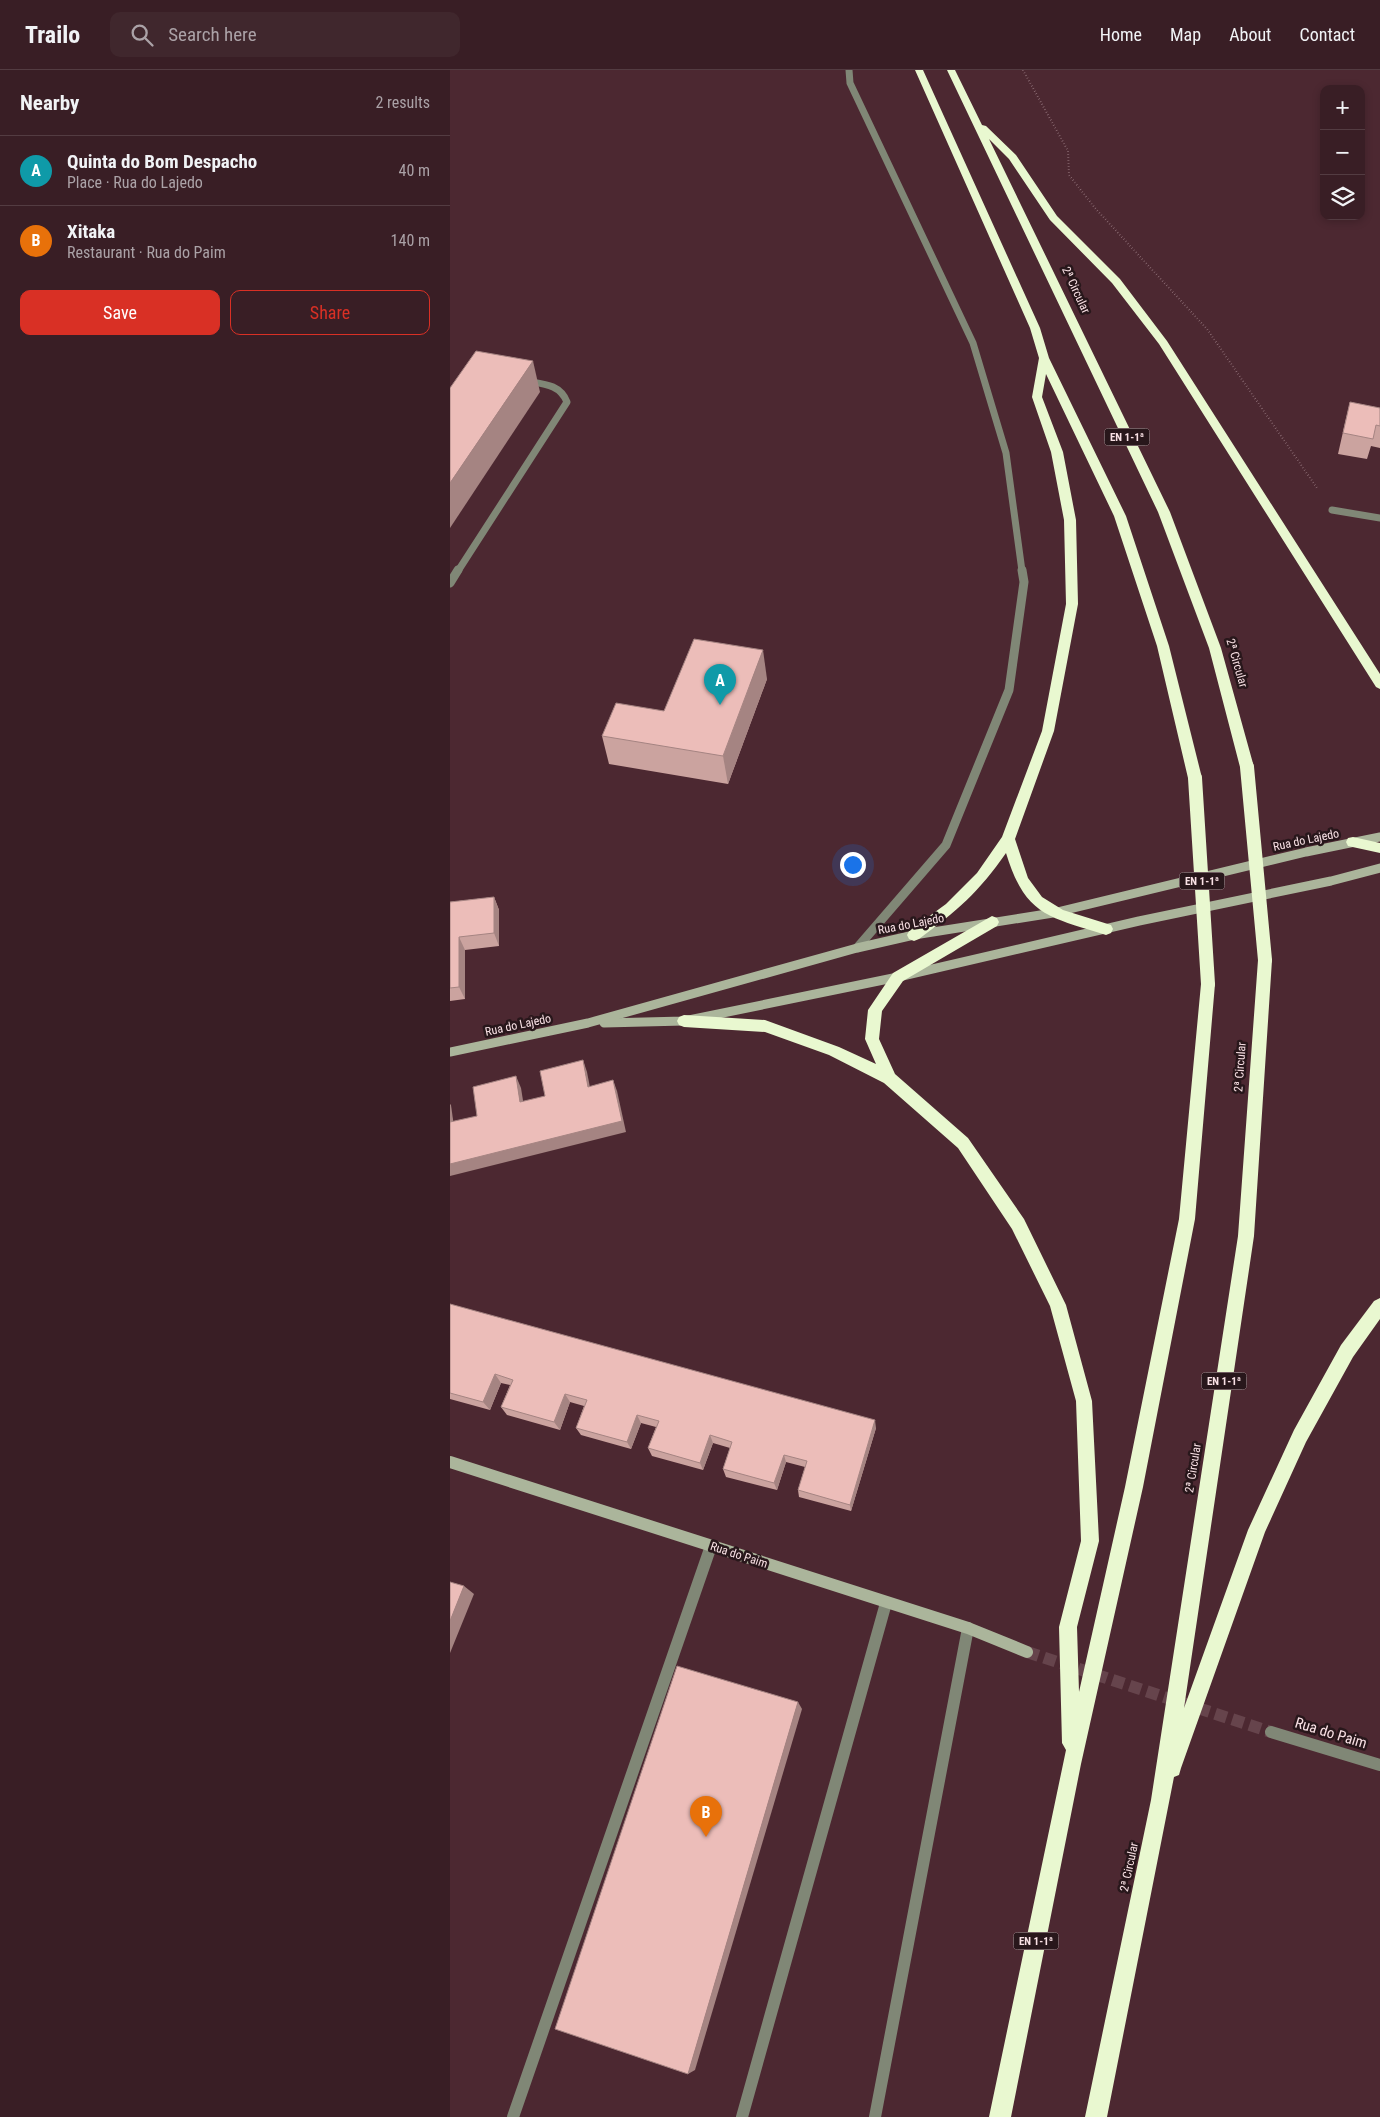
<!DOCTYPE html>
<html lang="en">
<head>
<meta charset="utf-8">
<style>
	:root { --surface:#391e25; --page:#40272d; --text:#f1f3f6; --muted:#aba2a7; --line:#533c42; --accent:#d93025 }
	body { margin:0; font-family:"Roboto Condensed",sans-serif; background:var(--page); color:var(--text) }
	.controls { position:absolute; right:15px; top:15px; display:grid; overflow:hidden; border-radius:10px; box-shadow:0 2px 8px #0003 }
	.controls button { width:45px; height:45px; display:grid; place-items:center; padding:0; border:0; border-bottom:1px solid var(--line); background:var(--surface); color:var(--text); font:25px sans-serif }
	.you { position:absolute; left:402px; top:794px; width:18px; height:18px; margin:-12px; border:4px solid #fff; border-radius:50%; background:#1a73e8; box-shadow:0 0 0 8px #1a73e833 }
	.badge { display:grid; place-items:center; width:32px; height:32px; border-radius:50%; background:var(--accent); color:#fff; font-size:16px; font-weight:700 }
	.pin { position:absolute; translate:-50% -41px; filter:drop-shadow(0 1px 2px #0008) }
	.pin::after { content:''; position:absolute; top:26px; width:18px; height:15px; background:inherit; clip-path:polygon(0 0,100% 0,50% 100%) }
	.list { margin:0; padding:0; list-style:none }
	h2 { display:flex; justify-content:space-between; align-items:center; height:65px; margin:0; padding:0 20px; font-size:21px }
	h2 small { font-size:16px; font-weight:400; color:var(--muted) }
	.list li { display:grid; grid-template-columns:32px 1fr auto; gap:15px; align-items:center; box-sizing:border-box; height:70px; padding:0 20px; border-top:1px solid var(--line) }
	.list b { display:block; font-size:19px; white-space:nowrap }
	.list p { margin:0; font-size:16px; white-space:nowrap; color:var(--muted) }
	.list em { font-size:16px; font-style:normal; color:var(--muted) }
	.actions { display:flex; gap:10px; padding:15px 20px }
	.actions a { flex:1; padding:11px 0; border:1px solid var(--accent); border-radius:10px; text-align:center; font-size:18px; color:var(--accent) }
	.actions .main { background:var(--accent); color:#fff }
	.icon { flex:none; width:28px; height:28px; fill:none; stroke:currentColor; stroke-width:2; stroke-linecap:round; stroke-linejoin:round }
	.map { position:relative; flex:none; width:930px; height:2047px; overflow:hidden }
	header { display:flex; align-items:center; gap:30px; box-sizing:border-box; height:70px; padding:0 25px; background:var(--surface); border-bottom:1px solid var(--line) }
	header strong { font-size:24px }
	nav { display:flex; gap:28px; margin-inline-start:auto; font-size:18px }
	.search { width:350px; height:45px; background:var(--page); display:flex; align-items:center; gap:12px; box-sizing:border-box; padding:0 18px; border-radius:10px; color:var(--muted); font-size:19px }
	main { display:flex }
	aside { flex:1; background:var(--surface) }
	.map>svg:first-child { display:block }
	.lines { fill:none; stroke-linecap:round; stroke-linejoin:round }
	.secondary-tunnel { stroke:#66444c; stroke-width:12; stroke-dasharray:12 6; stroke-linecap:butt }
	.path { stroke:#a5878e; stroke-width:2; stroke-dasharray:0.5 2.5; stroke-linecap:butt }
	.lane-far2 { stroke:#808776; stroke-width:7 }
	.lane-far1 { stroke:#808776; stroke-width:9 }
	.lane { stroke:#808776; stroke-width:12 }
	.street-far1 { stroke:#808776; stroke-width:7 }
	.street { stroke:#808776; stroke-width:12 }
	.secondary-far1 { stroke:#abb59b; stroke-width:9 }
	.secondary { stroke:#abb59b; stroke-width:12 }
	.highway { fill:#e9f8d0; fill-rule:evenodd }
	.highway-bridge { stroke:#e9f8d0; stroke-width:14 }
	.wall { fill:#cba39f }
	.shaded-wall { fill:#a58482 }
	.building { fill:#ecbdb9; stroke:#a58482 }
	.labels { text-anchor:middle; stroke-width:5; stroke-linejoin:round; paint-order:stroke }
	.shield { fill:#28171b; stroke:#baa4a8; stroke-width:1 }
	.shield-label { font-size:11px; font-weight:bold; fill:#f8e0e4 }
	.street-label { font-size:12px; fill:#f8e0e4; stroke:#28171b }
	.near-street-label { font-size:15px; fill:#f8e0e4; stroke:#28171b }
</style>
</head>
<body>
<header>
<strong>Trailo</strong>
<div class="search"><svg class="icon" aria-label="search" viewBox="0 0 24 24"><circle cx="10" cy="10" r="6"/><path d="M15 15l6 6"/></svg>Search here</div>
<nav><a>Home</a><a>Map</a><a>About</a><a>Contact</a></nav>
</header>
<main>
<aside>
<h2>Nearby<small>2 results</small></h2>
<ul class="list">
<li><span class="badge" style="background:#0f9aa8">A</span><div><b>Quinta do Bom Despacho</b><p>Place · Rua do Lajedo</p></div><em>40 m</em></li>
<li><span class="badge" style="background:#e8710a">B</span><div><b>Xitaka</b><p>Restaurant · Rua do Paim</p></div><em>140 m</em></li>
</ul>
<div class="actions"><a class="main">Save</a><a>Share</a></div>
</aside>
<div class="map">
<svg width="930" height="2047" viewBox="0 0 930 2047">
	<rect width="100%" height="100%" fill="#4c2831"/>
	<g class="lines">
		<path class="secondary-tunnel" d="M577 1582 821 1662"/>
		<path class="path" d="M573 0 618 81 619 105 645 138 757 259 867 418"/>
		<g class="lane-far2">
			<path d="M399 0 400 13 523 273 556 383 572 501"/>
			<path d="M8 501 117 332C110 314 93 314 76 311"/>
		</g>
		<g class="lane-far1">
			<path d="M0 513 8 500"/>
			<path d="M407 878 496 775 559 620 574 512 572 500"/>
		</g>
		<g class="lane">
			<path d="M63 2047 261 1476"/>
			<path d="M292 2047 436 1533"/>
			<path d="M425 2047 518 1558"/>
		</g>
		<path class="street-far1" d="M882 440 930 448"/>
		<path class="street" d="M821 1662 930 1695"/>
		<g class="secondary-far1">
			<path d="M154 953 234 951 448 907 689 851 881 811 930 798"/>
			<path d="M0 982 138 953 407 878 464 865 603 843 856 782 930 767"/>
		</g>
		<path class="secondary" d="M0 1392 518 1558 577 1582"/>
		<g class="highway">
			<path d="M465 0H473L590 258 599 288 676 446 719 576 752 708 750 712H740L738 708 707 576 664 446 596 304 592 327 613 382 626 450 628 534 604 661 565 769 578 808 592 827 613 840 661 855 663 859 661 863 656 865C599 847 575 846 556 783 529 822 507 841 469 869L464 871 459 869 457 865 459 861 496 834 527 803 552 767 592 661 616 534 614 450 601 382 582 327 589 288 580 258Z"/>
			<path d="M497 0H505L532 55 536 56 566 85 607 146 670 209 717 271 930 604V619L926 617 709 274 662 213 600 150 559 89 539 69 720 442 771 578 804 697 802 700H792L790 697 759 578 708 442Z"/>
			<path d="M903 767 930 773V783L898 776 896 772 898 768Z"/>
			<path d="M542 846 547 848 549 852 547 856 453 911 432 941 429 969 445 1004 518 1068 574 1149 616 1235 642 1331 649 1471 627 1557 629 1622 675 1417 729 1149 751 914 753 910 758 908 763 910 765 914 745 1149 693 1417 631 1694 561 2047H539L616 1680 612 1673 609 1557 631 1471 626 1331 600 1236 562 1159 508 1078 434 1013 379 985 315 962 234 957 229 955 227 951 229 947 234 945 315 950 389 977 426 994 415 969 418 940 443 903Z"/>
			<path d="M815 884 820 886 822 890 804 1166 734 1638 798 1460 844 1360 891 1275 924 1231 930 1228V1249L903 1287 856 1372 815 1462 731 1698 729 1705 724 1707 657 2047H635L701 1730 788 1166 808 890 810 886Z"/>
		</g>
		<g class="highway-bridge">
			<path d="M797 697 815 890"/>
			<path d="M745 708 758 914"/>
		</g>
	</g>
	<g class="wall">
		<path d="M900 332 930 338V378L921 376 917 389 888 384 895 353Z"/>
		<path d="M317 609 278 714 159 694 152 666Z"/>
		<path d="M44 827 49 840V876L15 880V929L0 931V832Z"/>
		<path d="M0 1234 426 1358 401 1441 349 1427 348 1420 355 1397 336 1392 327 1420 276 1407 273 1399 280 1378 263 1373 253 1400 202 1386 198 1378 206 1357 191 1353 181 1379 131 1365 126 1358 134 1336 120 1332 110 1360 57 1345 51 1337 60 1315 51 1313 40 1340 0 1329Z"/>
	</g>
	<g class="shaded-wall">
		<path d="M83 291 90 322 0 458V413Z"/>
		<path d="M313 580 317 609 278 714 273 686Z"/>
		<path d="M44 827 49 840V876L44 863Z"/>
		<path d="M9 867 15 880V929L9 917Z"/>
		<path d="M133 990 137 1002 142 1028 138 1017Z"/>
		<path d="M66 1006 71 1018 75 1043 70 1032Z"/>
		<path d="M163 1010 167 1021 176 1062 0 1106V1094Z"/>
		<path d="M0 1034 1 1035 5 1064 0 1055Z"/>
		<path d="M45 1304 51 1313 40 1340 33 1332Z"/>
		<path d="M115 1324 120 1332 110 1360 104 1352Z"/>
		<path d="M187 1345 191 1353 181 1379 177 1372Z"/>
		<path d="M425 1350 426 1358 401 1441 400 1435Z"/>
		<path d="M260 1365 263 1373 253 1400 250 1393Z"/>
		<path d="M334 1385 336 1392 327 1420 324 1413Z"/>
		<path d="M14 1516 24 1524 0 1583V1551Z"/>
		<path d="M348 1632 352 1639 245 2000 238 2004Z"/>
	</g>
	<g class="building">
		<path d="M26 281 83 291 0 413V318Z"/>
		<path d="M900 332 930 338V356L926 355 923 369 893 363Z"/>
		<path d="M244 569 313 580 273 686 152 666 166 633 214 641Z"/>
		<path d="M44 827V863L9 867V917L0 918V832Z"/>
		<path d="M133 990 138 1017 163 1010 172 1051 0 1094V1052L27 1046 23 1017 66 1006 70 1032 95 1026 90 1001Z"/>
		<path d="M0 1234 425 1350 400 1435 348 1420 357 1391 334 1385 324 1413 273 1399 282 1372 260 1365 250 1393 198 1378 209 1351 187 1345 177 1372 126 1358 137 1330 115 1324 104 1352 51 1337 63 1310 45 1304 33 1332 0 1323Z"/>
		<path d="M0 1512 14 1516 0 1551Z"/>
		<path d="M227 1596 348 1632 238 2004 105 1959Z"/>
	</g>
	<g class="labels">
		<g class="shield">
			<rect x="654.5" y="358.5" width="45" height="17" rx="4"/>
			<rect x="729.5" y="802.5" width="45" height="17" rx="4"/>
			<rect x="751.5" y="1302.5" width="45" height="17" rx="4"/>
			<rect x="563.5" y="1862.5" width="45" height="17" rx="4"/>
		</g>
		<g class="shield-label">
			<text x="677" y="371">EN 1-1ª</text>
			<text x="752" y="815">EN 1-1ª</text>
			<text x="774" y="1315">EN 1-1ª</text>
			<text x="586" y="1875">EN 1-1ª</text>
		</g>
		<g class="street-label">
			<text transform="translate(626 220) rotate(65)" y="4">2ª Circular</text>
			<text transform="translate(787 593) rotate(74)" y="4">2ª Circular</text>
			<text transform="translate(856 770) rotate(-12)" y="4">Rua do Lajedo</text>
			<text transform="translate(461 854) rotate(-11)" y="4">Rua do Lajedo</text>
			<text transform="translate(68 955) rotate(-12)" y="4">Rua do Lajedo</text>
			<text transform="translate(790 997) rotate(-86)" y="4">2ª Circular</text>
			<text transform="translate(743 1398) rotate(-81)" y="4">2ª Circular</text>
			<text transform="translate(289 1485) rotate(18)" y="4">Rua do Paim</text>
			<text transform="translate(679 1797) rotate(-78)" y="4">2ª Circular</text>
		</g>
		<g class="near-street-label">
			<text transform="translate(881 1663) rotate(17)" y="5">Rua do Paim</text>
		</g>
	</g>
</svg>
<div class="controls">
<button>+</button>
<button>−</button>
<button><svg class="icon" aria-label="layers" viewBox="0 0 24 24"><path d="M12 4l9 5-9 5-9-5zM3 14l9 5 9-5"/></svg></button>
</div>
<div class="you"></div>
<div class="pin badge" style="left:270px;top:635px;background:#0f9aa8">A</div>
<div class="pin badge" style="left:256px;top:1767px;background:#e8710a">B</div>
</div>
</main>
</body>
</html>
